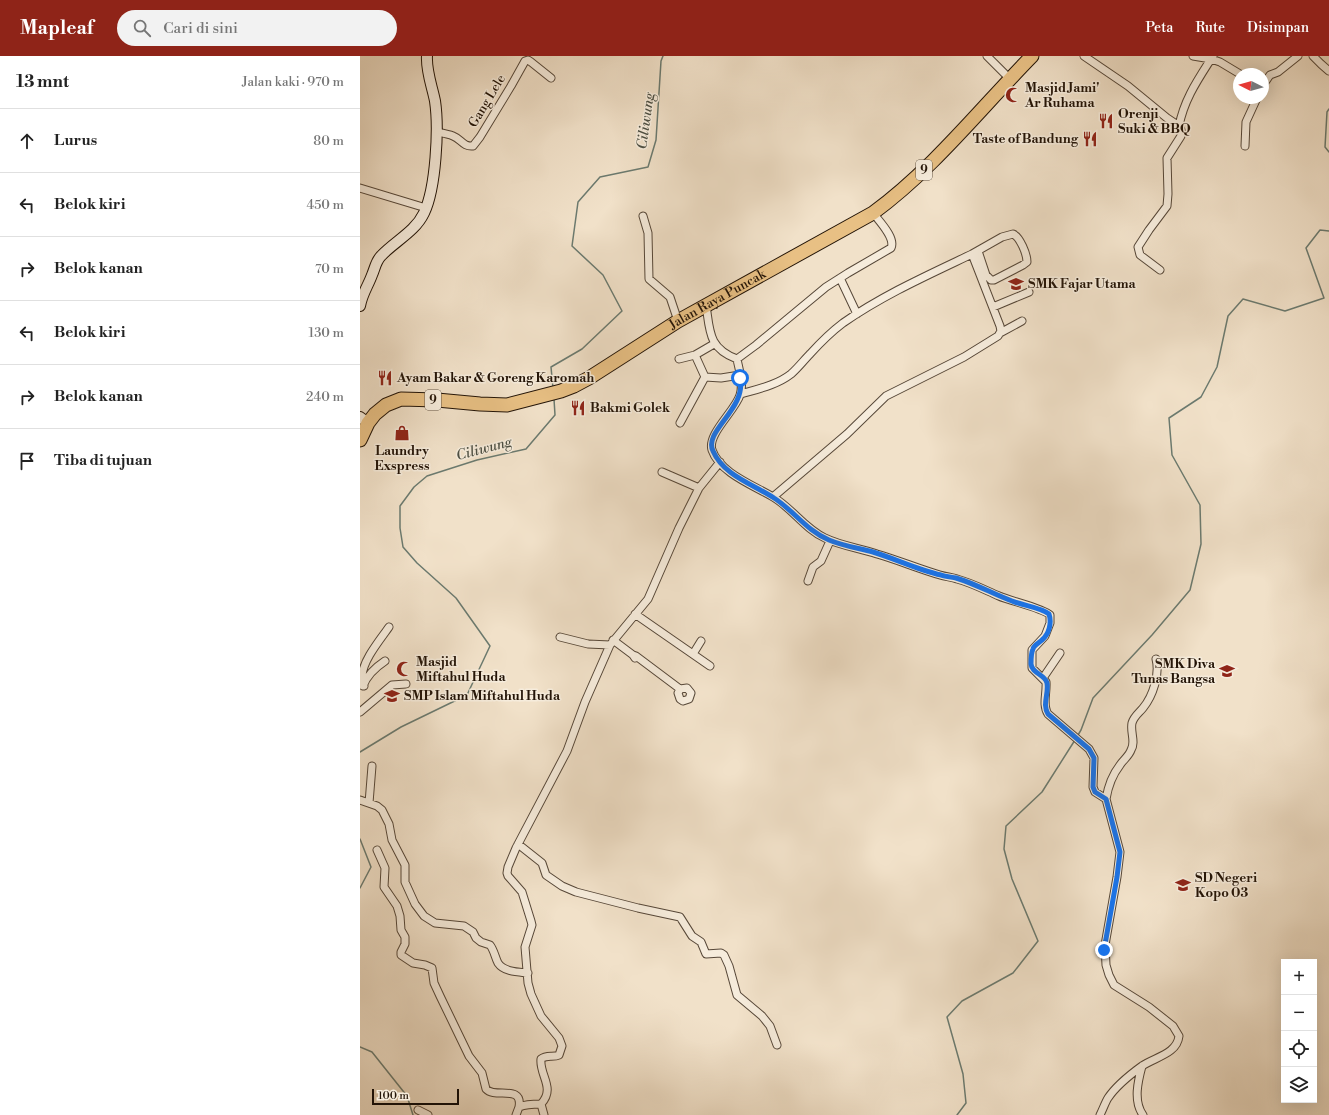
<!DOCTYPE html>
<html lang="id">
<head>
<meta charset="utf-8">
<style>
  :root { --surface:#fff; --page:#f2f2f2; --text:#222; --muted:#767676; --line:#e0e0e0; --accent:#8f2418 }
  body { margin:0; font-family:"Libre Bodoni",serif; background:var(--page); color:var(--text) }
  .controls { position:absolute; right:12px; bottom:12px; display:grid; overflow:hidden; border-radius:0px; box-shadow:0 4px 16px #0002 }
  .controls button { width:36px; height:36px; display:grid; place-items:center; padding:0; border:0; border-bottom:1px solid var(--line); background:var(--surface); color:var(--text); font:20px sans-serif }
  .compass { position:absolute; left:873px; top:12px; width:36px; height:36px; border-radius:50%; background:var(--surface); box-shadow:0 4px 16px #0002; rotate:276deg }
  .scale { position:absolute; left:12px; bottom:10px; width:87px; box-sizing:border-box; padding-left:4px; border:2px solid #231407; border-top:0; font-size:11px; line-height:14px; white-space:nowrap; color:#231407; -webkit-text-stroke:3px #f6ecdc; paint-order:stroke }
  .stop { position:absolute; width:12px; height:12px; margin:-9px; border:3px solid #1a73e8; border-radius:50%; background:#fff }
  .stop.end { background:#1a73e8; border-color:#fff; box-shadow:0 1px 4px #0008 }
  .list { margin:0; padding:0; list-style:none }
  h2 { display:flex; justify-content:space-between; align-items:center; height:52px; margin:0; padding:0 16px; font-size:17px }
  h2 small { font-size:13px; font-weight:400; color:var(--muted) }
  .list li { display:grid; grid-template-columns:26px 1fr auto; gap:12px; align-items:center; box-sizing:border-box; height:64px; padding:0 16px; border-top:1px solid var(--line) }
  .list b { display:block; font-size:15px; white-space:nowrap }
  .list em { font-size:13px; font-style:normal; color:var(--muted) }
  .icon { flex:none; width:22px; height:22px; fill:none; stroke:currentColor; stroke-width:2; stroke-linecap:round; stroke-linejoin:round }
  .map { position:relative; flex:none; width:969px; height:1059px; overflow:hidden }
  header { display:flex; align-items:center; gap:24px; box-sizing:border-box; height:56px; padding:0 20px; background:var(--accent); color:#fff }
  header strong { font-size:19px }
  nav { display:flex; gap:22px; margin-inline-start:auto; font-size:14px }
  .search { width:280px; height:36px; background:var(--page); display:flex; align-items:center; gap:10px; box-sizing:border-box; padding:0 14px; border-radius:22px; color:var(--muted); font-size:15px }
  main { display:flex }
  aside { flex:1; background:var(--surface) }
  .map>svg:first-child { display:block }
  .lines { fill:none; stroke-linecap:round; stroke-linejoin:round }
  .stream { stroke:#6b7a6f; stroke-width:1.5 }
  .street-casing { stroke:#564738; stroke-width:9 }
  .secondary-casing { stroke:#231407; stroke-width:12 }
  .highway-casing { stroke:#231407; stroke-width:15 }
  .street { stroke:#f6ecdc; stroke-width:7 }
  .secondary { stroke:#f6ecdc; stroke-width:10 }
  .highway { stroke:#e8c084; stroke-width:13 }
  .route { stroke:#1a73e8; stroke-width:5 }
  .labels { text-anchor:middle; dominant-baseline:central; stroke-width:3; stroke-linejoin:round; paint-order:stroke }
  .shield { fill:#f6ecdc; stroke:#625547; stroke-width:1 }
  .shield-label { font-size:12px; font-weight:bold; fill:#231407 }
  .poi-label { font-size:13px; font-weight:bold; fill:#231407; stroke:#f6ecdc; text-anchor:start }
  .street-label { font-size:13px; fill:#231407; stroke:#f6ecdc }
  .water-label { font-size:14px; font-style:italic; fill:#4d5044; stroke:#f6ecdc }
</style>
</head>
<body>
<header>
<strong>Mapleaf</strong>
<div class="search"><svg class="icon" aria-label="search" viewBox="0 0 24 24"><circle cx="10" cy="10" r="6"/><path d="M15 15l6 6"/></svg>Cari di sini</div>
<nav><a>Peta</a><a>Rute</a><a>Disimpan</a></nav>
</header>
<main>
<aside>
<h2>13 mnt<small>Jalan kaki · 970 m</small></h2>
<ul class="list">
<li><svg class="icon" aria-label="ahead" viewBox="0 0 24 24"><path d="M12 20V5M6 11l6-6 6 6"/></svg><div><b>Lurus</b></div><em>80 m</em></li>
<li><svg class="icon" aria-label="left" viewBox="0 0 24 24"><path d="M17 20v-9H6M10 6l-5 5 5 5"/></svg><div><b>Belok kiri</b></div><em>450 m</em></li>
<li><svg class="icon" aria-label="right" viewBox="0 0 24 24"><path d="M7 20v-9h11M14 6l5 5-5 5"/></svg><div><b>Belok kanan</b></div><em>70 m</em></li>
<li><svg class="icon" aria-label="left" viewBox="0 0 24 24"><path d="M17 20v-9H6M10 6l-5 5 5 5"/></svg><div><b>Belok kiri</b></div><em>130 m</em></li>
<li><svg class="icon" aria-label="right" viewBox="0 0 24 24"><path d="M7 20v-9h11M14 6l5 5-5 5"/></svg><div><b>Belok kanan</b></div><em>240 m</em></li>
<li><svg class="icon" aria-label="arrive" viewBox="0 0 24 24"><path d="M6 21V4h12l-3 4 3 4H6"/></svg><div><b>Tiba di tujuan</b></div></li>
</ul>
</aside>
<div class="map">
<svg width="969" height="1059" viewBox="0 0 969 1059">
  <rect width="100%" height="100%" fill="#f1e1c9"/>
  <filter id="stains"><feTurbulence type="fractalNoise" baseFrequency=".005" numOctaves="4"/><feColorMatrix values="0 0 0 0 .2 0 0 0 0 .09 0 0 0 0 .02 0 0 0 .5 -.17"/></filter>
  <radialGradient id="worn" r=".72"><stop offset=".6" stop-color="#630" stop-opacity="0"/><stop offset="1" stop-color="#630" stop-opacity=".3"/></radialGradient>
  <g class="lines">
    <path class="stream" d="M 969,53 L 967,56 L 965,91 L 969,96
      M 193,332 L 191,311 L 222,293 L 262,255 L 243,219 L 212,190 L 218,146 L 240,121 L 288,111 L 296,84 L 301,5 L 303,0
      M 718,679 L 721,674 L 733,642 L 792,579 L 830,534 L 841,488 L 840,449 L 812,399 L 809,362 L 841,341 L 857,311 L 868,260 L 883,243 L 925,255 L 964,242 L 946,192 L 960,174 L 969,175
      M 0,696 L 41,671 L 107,639 L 130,590 L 96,542 L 57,507 L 43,491 L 40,472 L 40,450 L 54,431 L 67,420 L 117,404 L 166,393 L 195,359 L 194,343
      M 0,783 L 11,811 L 0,832
      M 0,991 L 12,996 L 47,1040 L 53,1059
      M 597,1059 L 606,1047 L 603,1018 L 587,961 L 602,945 L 653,917 L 678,885 L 652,823 L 644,793 L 646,770 L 682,736 L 715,684"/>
    <g class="street-casing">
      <path id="street" d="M 627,0 L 650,23
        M 724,0 L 768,30 L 807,62 L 819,70 L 821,74 L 821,80 L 807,102 L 808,138 L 807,150 L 789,174 L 778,191 L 780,199 L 800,214
        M 833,0 L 851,3 L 853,0
        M 953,0 L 961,8 L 969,15
        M 903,29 L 910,19 L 918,16 L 938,0
        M 819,70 C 824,44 837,25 851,3 L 860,6 L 880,18
        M 77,76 C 82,77 88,78 93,80 C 101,83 103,91 113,90 L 120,81 L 151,30 L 165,5 L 168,4 L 171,6 L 191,22
        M 885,90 L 886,66 L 897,42
        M 0,132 L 66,152
        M 283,160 L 288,177 L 289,223 L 310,241 L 318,265
        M 612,198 L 642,181 L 653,178 C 660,181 667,198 667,206 L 663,209 L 634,224 L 631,224 L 626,219 L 618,195
        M 480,222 L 497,258
        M 346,249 C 350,275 348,292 377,303 C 379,314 384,328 380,339 C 375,355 347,378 352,394 C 360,417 393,429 413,441 C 432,452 445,473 465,482 C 481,490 500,492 517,498 C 538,504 559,513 580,519 C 586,521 592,521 597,523 C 612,527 625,534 639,540 C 650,545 683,552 690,559 L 690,567 L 685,580 L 672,594 L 672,612 L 686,626 C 687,637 682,649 688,658 L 729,693 L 734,702 L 733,731 L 735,736 L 746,743 L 760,796 L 757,821 L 745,889 L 746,909 L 749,919 L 754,929 L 789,951 L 813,970 L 819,980 C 817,998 795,1001 782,1010 C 771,1018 756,1030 748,1042 C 745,1047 743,1053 740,1059
        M 633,251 L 669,236
        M 640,277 L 662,265
        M 335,299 L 345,321 L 361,322 L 380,319
        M 319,303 L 335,299 L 354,288
        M 377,303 L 396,289 L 466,231 L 488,217 L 531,192 C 536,182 519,165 513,157
        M 381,338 C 398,333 417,329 431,318 C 438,312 444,304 450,298 C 460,287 471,276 483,267 C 523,239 568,219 612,198 L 640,270 L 641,275 L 638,280 L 604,301 L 526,340 L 487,378 L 413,441
        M 320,367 L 345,321
        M 302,416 L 339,432
        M 448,525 L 453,511 L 461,505 L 470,485
        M 275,558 L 350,610
        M 200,581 L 228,588 L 250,589
        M 253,584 L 273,599 L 275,602
        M 333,598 L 341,585
        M 273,599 L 276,600 L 320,633 L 327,632 L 331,637 L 329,643 L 323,645 L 320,643 L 318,637 L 320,633
        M 683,622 L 700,597
        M 3,630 C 7,619 16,611 25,605
        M 4,630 C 3,627 2,623 2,620 C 3,604 20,584 29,571
        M 0,656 L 32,629 L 46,628
        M 746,743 C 748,731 753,718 760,709 C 763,704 769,700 771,694 C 776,686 770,676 772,667 C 774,660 779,657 783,652 C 793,640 800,618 796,603
        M 0,744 L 17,750 L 22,754 L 29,768 L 32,784 L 45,809 L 45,826 L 55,848 L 64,860 L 75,867 L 104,870 L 113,876 L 116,882 L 121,886 L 130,889 C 134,894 135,901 138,907 C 144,916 158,916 168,917
        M 9,747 L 12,710
        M 158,788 L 182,807 L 186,819 L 202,830 L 216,836 L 278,852 L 320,861 L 332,880 L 341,886 L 346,898 L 361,897 L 364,899 L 369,910 L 377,939 L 402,960 L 410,970 L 417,989
        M 17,794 L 25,812 L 24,831 L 37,850 L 40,860 L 41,874 L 45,881 L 45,888 L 41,896 L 41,899 L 53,907 L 65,909 L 72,912 L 74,927 L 80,940 L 109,1000 L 122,1017 L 126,1033 C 135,1043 163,1028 159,1051
        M 782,1010 C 778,1025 773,1045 783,1059
        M 181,1048 L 184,1059
        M 58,1054 L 68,1059
        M 156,1059 L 159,1051 C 166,1048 173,1048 181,1048 C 196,1032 179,1019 181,1003 C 187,998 193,1002 199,999 L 202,990 L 199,982 L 181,960 L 171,938 L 168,927 L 165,891 L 172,869 L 171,865 L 162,836 L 148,820 L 147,817 L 148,811 L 156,792 L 207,695 L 225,646 L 250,589 L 288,543 L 319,472 L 339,432 L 360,406"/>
    </g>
    <g class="secondary-casing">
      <path id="secondary" d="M 0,250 C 2,238 8,230 12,219 C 15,212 16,205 21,200 C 35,185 55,176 64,157 C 76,132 79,72 75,45 C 72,30 66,15 67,0
        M 0,361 L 8,367"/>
    </g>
    <g class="highway-casing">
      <g id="highway">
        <path id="s1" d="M 0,384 L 8,367 L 15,358 L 26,349 L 41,343 L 77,344 L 120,348 L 147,349 L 201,335 L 214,330 L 229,322 L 318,265 L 513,157 C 573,113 620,53 672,0"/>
      </g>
    </g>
    <use href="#street" class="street"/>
    <use href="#secondary" class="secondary"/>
    <use href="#highway" class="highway"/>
  </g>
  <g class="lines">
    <path class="route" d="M 380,322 C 387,353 343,375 353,395 C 364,420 393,428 414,442 C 433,454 447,475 469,484 C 483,490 498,492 513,496 C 536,503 558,514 581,519 C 586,521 592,521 596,522 C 616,528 633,538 652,545 C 664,550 680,551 689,558 C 692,567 689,578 682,584 C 679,587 674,589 673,593 C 671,597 671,604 671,608 C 672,618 685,618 687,627 C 689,638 682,648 688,658 L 729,693 L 734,702 L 733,731 L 735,736 L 746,743 L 760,796 L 757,821 L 744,894"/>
  </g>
  <defs>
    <g id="mosque-bare" transform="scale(1.2)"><path d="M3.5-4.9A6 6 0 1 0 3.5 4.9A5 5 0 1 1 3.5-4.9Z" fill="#8f2418" stroke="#f6ecdc" stroke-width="2.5" paint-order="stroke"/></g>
    <g id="restaurant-bare" transform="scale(1.2)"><path d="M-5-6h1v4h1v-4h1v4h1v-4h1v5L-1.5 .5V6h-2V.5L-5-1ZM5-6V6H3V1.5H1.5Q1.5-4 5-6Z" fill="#8f2418" stroke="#f6ecdc" stroke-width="2.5" paint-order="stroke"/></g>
    <g id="school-bare" transform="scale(1.2)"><path d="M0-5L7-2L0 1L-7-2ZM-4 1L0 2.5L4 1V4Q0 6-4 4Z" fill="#8f2418" stroke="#f6ecdc" stroke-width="2.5" paint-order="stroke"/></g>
    <g id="shop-bare" transform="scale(1.2)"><path d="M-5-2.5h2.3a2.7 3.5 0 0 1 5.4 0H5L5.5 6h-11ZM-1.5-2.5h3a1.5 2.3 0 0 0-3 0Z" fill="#8f2418" stroke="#f6ecdc" stroke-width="2.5" paint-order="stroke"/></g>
  </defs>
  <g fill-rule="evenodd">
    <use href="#mosque-bare" x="653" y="39"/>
    <use href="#restaurant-bare" x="746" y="65"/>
    <use href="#restaurant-bare" x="730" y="83"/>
    <use href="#school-bare" x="656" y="228"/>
    <use href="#restaurant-bare" x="25" y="322"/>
    <use href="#restaurant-bare" x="218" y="352"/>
    <use href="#shop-bare" x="42" y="377"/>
    <use href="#mosque-bare" x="44" y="613"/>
    <use href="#school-bare" x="867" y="615"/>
    <use href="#school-bare" x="32" y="640"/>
    <use href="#school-bare" x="823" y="829"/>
  </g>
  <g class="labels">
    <g class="shield">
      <rect x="556" y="104" width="16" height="20" rx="3"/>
      <rect x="65" y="334" width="16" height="20" rx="3"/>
    </g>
    <g class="shield-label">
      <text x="564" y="114">9</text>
      <text x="73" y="344">9</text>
    </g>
    <g class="poi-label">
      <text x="665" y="32">Masjid Jami'<tspan x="665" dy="15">Ar Ruhama</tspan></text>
      <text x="758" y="58">Orenji<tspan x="758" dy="15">Suki &amp; BBQ</tspan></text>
      <text x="718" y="83" text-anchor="end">Taste of Bandung</text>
      <text x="668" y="228">SMK Fajar Utama</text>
      <text x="37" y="322">Ayam Bakar &amp; Goreng Karomah</text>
      <text x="230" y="352">Bakmi Golek</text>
      <text x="42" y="395" text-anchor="middle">Laundry<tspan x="42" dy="15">Exspress</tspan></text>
      <text x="56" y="606">Masjid<tspan x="56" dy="15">Miftahul Huda</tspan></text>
      <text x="855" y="608" text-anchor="end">SMK Diva<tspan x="855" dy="15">Tunas Bangsa</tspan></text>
      <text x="44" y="640">SMP Islam Miftahul Huda</text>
      <text x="835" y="822">SD Negeri<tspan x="835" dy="15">Kopo 03</tspan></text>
    </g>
    <g class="street-label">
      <text transform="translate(127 45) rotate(-59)">Gang Lele</text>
      <text stroke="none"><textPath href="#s1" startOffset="404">Jalan Raya Puncak</textPath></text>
    </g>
    <g class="water-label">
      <text transform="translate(286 65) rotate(-82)">Ciliwung</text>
      <text transform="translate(124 393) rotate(-15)">Ciliwung</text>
    </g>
  </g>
  <rect width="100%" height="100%" filter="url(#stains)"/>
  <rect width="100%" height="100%" fill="url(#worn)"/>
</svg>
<div class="controls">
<button>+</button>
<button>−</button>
<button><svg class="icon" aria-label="locate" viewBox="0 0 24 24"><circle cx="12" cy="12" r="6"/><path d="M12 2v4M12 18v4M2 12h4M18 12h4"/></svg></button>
<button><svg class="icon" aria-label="layers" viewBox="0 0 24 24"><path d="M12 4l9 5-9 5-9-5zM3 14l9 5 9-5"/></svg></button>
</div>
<svg class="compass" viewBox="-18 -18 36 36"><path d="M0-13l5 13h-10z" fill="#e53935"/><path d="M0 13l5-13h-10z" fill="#767676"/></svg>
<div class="scale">100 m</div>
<div class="stop" style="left:380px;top:322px"></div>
<div class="stop end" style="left:744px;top:894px"></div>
</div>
</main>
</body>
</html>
